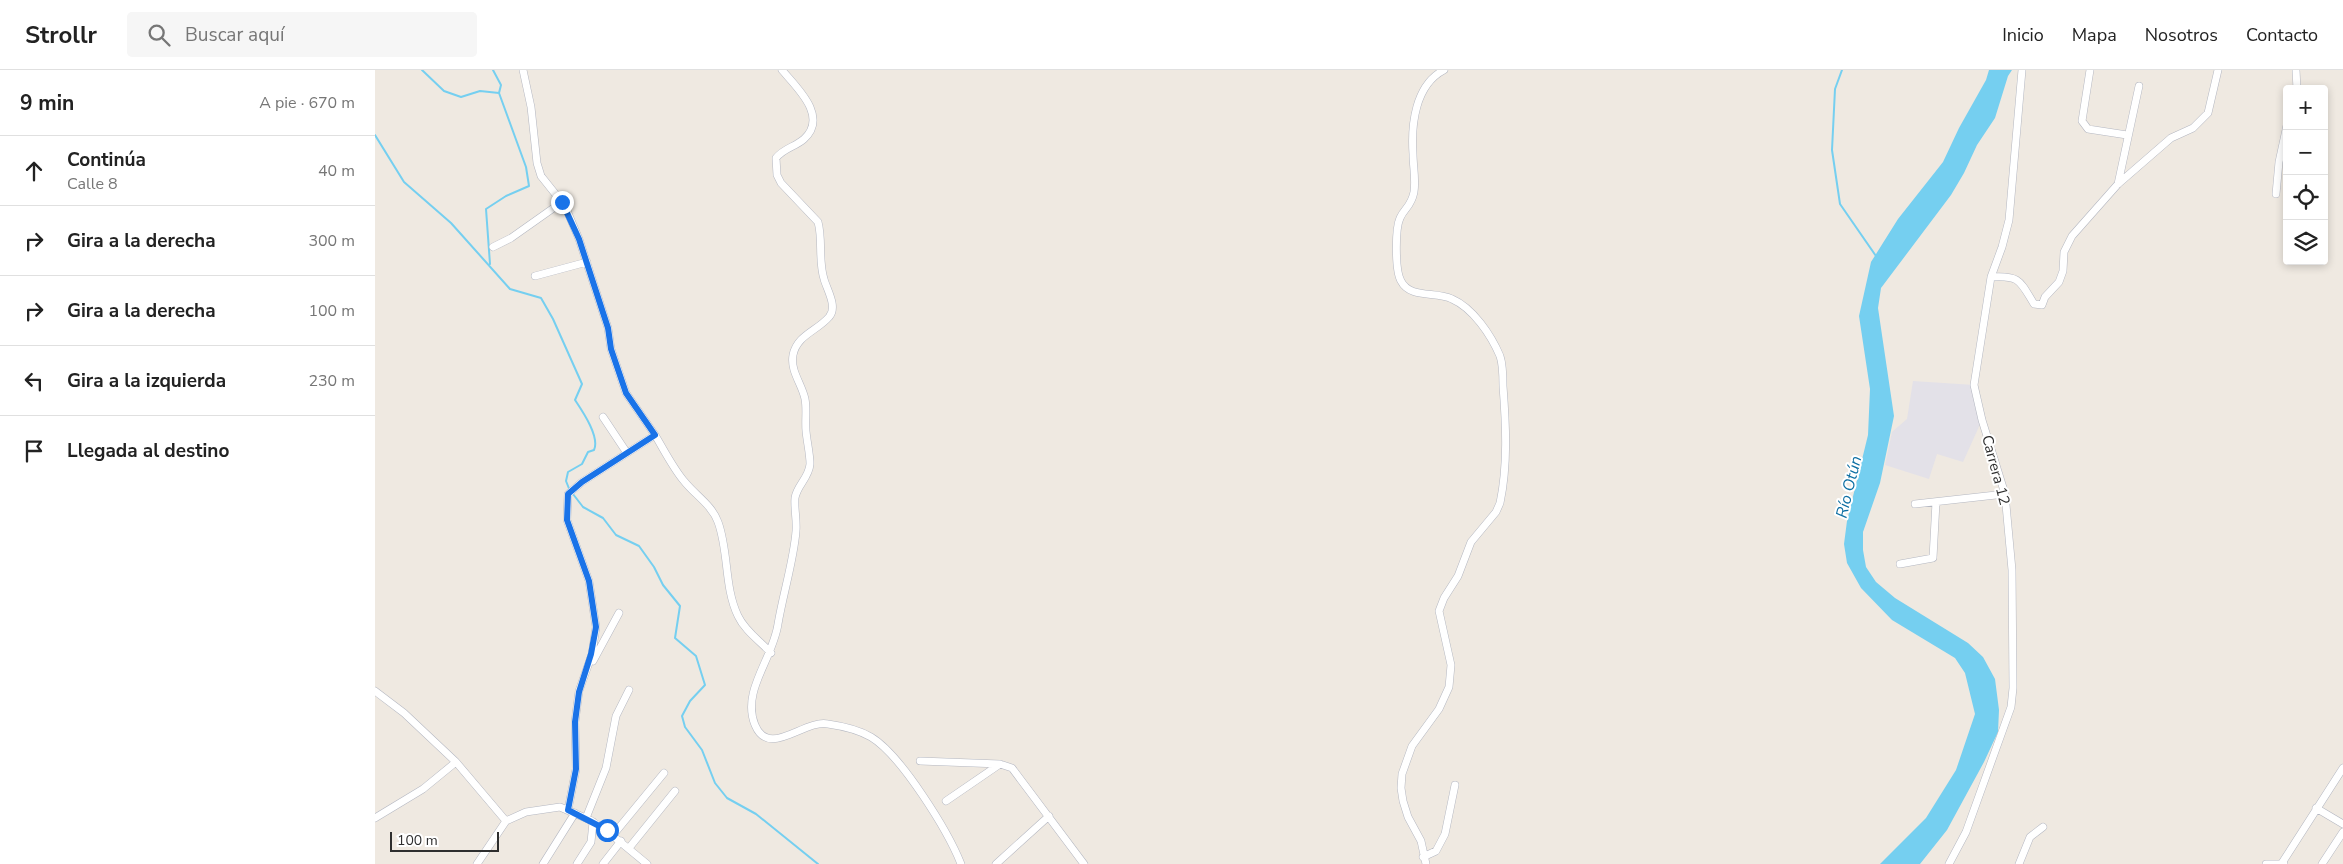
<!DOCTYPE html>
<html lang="es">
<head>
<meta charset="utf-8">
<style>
  :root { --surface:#fff; --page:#f6f6f6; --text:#222; --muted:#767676; --line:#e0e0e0 }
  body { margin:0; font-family:"Nunito Sans",sans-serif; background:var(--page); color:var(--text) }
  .controls { position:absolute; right:15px; top:15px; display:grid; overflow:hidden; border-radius:5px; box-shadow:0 2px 8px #0003 }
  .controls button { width:45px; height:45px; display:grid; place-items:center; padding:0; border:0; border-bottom:1px solid var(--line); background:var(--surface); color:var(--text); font:25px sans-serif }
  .scale { position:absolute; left:15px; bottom:12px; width:109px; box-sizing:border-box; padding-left:5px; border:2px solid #2e2e2e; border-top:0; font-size:14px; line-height:18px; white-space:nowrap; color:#2e2e2e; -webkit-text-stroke:4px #fff; paint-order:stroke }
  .stop { position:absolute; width:15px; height:15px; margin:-11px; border:4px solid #1a73e8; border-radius:50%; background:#fff }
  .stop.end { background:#1a73e8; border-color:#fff; box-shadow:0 1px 5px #0008 }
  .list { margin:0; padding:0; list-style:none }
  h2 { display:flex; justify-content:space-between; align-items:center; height:65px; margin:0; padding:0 20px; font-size:21px }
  h2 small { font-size:16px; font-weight:400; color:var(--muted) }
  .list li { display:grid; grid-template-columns:32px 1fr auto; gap:15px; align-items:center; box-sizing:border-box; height:70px; padding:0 20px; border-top:1px solid var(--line) }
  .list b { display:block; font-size:19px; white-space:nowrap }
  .list p { margin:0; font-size:16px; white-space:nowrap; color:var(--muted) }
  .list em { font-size:16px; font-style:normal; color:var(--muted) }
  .icon { flex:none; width:28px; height:28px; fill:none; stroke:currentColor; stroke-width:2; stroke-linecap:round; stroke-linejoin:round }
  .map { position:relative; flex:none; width:1968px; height:794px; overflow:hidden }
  header { display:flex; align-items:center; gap:30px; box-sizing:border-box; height:70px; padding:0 25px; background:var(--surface); border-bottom:1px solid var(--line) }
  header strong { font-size:24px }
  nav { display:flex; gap:28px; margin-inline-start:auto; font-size:18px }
  .search { width:350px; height:45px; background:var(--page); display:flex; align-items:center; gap:12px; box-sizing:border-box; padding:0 18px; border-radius:5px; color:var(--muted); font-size:19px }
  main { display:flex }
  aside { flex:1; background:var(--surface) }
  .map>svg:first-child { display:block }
  .industrial { fill:#e3e1e8 }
  .water { fill:#75cff0 }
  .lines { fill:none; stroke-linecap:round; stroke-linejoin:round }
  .stream { stroke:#75cff0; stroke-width:2 }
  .minor-casing { stroke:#b4b7c1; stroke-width:8 }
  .minor { stroke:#fff; stroke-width:7 }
  .route { stroke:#1a73e8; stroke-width:6 }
  .labels { text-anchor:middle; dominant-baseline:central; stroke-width:4; stroke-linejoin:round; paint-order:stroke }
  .street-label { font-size:15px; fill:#2e2e2e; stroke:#fff }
  .water-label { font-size:16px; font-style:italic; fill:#0d6fa3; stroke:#fff }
</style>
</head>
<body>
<header>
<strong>Strollr</strong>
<div class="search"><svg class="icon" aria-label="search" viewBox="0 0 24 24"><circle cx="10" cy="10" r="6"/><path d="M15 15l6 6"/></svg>Buscar aquí</div>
<nav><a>Inicio</a><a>Mapa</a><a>Nosotros</a><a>Contacto</a></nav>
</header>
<main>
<aside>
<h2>9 min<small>A pie · 670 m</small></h2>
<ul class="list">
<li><svg class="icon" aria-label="ahead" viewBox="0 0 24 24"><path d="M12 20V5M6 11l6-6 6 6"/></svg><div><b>Continúa</b><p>Calle 8</p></div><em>40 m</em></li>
<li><svg class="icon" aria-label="right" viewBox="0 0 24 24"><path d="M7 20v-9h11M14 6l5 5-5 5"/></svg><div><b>Gira a la derecha</b></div><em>300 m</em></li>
<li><svg class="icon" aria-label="right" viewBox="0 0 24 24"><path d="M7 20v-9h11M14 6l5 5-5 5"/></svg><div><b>Gira a la derecha</b></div><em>100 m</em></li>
<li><svg class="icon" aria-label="left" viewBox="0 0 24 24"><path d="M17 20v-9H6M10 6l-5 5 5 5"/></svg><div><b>Gira a la izquierda</b></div><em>230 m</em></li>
<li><svg class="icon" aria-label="arrive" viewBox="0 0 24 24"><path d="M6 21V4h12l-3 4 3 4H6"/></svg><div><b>Llegada al destino</b></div></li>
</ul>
</aside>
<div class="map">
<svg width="1968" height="794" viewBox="0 0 1968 794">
  <rect width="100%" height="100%" fill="#efe9e1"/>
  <path class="industrial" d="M 1538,311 L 1599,315 L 1607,350 L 1588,392 L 1562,384 L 1554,409 L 1510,395 L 1517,362 L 1532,349 Z"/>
  <path class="water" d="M 1614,0 L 1637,0 L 1633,6 L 1620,48 L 1602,75 L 1589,103 L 1576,125 L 1506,218 L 1503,238 L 1519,346 L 1505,413 L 1488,462 L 1488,480 L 1491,497 L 1501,512 L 1520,528 L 1593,573 L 1608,587 L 1620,609 L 1624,640 L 1623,662 L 1609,692 L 1572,760 L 1545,794 L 1505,794 L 1551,748 L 1581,700 L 1600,644 L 1590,603 L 1580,588 L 1517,550 L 1486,518 L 1472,493 L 1469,474 L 1472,451 L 1493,365 L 1495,319 L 1484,246 L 1496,192 L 1523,149 L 1568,92 L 1584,58 L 1611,10 Z"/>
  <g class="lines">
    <path class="stream" d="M 47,0 L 69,21 L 86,27 L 105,21 L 124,23 L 151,97 L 154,116 L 131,126 L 111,139 L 115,194
      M 118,0 L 126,15 L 124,23
      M 1467,0 L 1460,19 L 1457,80 L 1465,134 L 1501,186
      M 0,65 L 29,112 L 76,153 L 135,219 L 166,228 L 178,249 L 207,314 L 200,330 C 208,342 225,367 219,380 L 213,382 L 207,394 L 193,402 L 191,411 L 195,421
      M 198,424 L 208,437 L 228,448 L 241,465 L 264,476 L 279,497 L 288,515 L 305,536 L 300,568 L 321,586 L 330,615 L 315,631 L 307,646 L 310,657 L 327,680 L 340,713 L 352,728 L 381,744 L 443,794"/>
    <g class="minor-casing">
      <path id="minor" d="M 148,0 L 156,37 L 162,93 L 166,106 L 190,136 L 204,169 L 233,258 L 236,279 L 251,323 L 280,365
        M 407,0 C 421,17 454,46 429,69 C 420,77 409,78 401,88 L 402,105 L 406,113 L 443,152 C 448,170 443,190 449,209 C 452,220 463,237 454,247 C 442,261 422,265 418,285 C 415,301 427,314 430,329 C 432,339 430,350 431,361 C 432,372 435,384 435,394 C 434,408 422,415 420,428 C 419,438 422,450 421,461 C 419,489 408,524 403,554 C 398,589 366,621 380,655 C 394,689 429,649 453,654 C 467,656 484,660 496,667 C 526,685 573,761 586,794
        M 1715,0 L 1707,51 L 1713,59 L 1752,65
        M 1921,0 L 1922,19
        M 1743,114 L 1764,16
        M 1901,124 L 1904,92 L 1912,55
        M 118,177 L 136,168 L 187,132
        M 160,206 L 212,192
        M 1616,207 C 1645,205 1645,211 1659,234 L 1667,235 L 1670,227 L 1684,212 L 1688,201 L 1689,182 L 1697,166 L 1743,114 L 1796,68 L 1818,58 L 1833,43 L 1843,0
        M 228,347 L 252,383
        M 1540,434 L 1630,424
        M 1525,494 L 1558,488 L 1561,432
        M 218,591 L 244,543
        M 0,621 L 29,643 L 81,692 L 131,751
        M 545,691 L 625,694
        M 571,731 L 625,694 L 637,698 L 709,794
        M 1941,738 L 1968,754
        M 193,740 L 201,699 L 200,652 L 204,621 L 217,584 L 221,557 L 214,511 L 192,450 L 193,424 L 207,412 L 280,365 C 289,380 298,398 309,411 C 320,425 337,435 343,452 C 354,482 349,517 363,546 C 370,561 385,571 396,583
        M 0,748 L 48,719 L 81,692
        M 211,748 L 231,698 L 241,646 L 254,620
        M 238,765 L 289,703
        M 254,778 L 300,721
        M 1048,787 L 1061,781 L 1070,764 L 1080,715
        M 1907,793 L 1968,698
        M 102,794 L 131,751 L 151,742 L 185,737 L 215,750 L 232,761 L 272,794
        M 168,794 L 200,743
        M 202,794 L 216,772 L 218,752
        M 228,794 L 246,771
        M 621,794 L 674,746
        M 1051,794 L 1046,771 L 1033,747 L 1028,731 L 1026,718 L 1027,704 L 1037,676 L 1064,639 L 1074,617 L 1076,595 L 1064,541 L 1069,528 L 1083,506 L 1096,472 L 1121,442 L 1125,433 C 1133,395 1131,355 1128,316 C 1128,307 1128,295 1125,286 C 1116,265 1098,238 1077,229 C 1061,221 1035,229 1026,211 C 1020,201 1020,159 1025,148 C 1030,137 1036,137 1039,122 C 1041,109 1038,96 1038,84 C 1036,55 1040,15 1069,0
        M 1574,794 L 1591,762 L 1636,637 L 1638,618 L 1637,500 L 1630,424 L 1607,350 L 1599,315 L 1616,207 L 1627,177 L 1634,150 L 1647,0
        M 1644,794 L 1655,767 L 1668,757
        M 1891,794 L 1909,794
        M 1947,794 L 1968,762"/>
    </g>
    <use href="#minor" class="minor"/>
  </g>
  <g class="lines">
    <path class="route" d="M 187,132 L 204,169 L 233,258 L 236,279 L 251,323 L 280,365 L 207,412 L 193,424 L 192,450 L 214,511 L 221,557 L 216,584 L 204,622 L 200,652 L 201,699 L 193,740 L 232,760"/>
  </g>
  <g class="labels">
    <g class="street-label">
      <text transform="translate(1621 400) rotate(75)">Carrera 12</text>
    </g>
    <g class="water-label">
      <text transform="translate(1474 417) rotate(-76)">Río Otún</text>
    </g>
  </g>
</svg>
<div class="controls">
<button>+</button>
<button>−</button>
<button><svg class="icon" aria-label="locate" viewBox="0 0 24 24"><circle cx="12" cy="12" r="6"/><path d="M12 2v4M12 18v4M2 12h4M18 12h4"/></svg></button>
<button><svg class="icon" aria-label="layers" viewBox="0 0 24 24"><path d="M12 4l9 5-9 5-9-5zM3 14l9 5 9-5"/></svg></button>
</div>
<div class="scale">100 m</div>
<div class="stop" style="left:232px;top:760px"></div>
<div class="stop end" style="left:187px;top:132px"></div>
</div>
</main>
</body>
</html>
